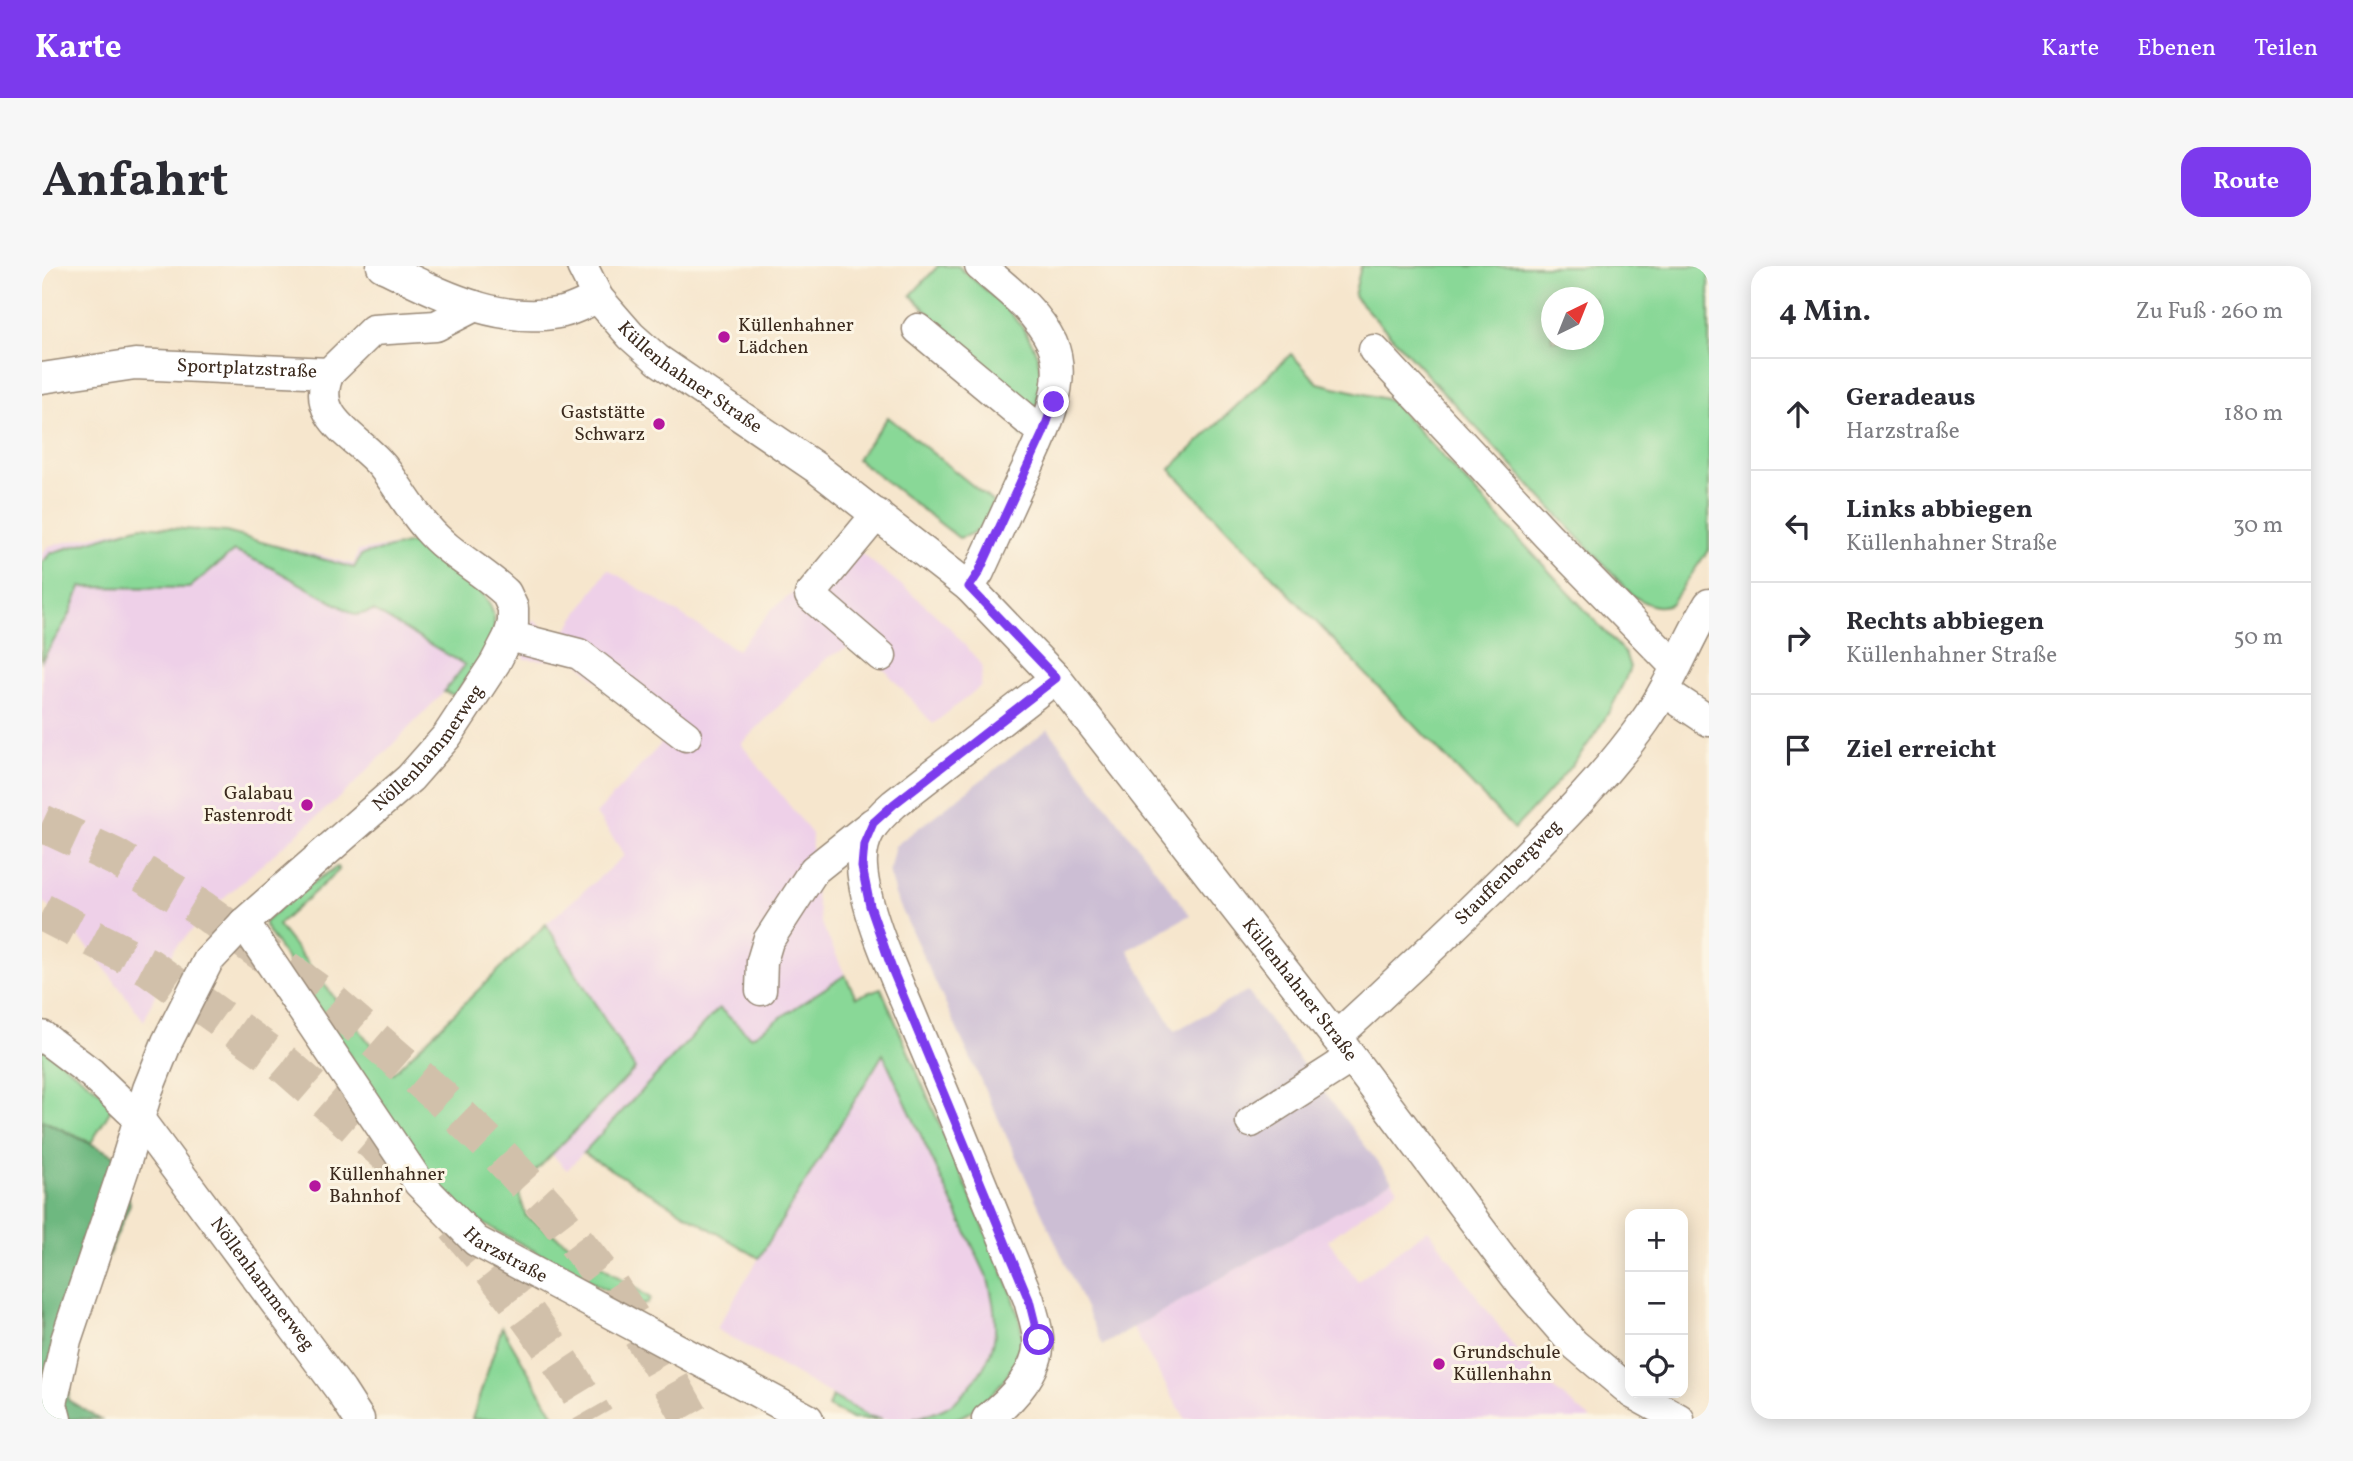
<!DOCTYPE html>
<html lang="de">
<head>
<meta charset="utf-8">
<style>
  :root { --surface:#fff; --page:#f7f7f7; --text:#2b2b33; --muted:#7c7c81; --line:#e1e1e2; --accent:#7c3aed }
  body { margin:0; font-family:Vollkorn,serif; background:var(--page); color:var(--text) }
  .controls { position:absolute; right:21px; bottom:21px; display:grid; overflow:hidden; border-radius:14px; box-shadow:0 4px 18px #0003 }
  .controls button { width:63px; height:63px; display:grid; place-items:center; padding:0; border:0; border-bottom:2px solid var(--line); background:var(--surface); color:var(--text); font:35px sans-serif }
  .compass { position:absolute; left:1499px; top:21px; width:63px; height:63px; border-radius:50%; background:var(--surface); box-shadow:0 4px 18px #0003; rotate:43deg }
  .stop { position:absolute; width:21px; height:21px; margin:-16px; border:5px solid #7c3aed; border-radius:50%; background:#fff }
  .stop.end { background:#7c3aed; border-color:#fff; box-shadow:0 2px 7px #0008 }
  .list { margin:0; padding:0; list-style:none }
  h2 { display:flex; justify-content:space-between; align-items:center; height:91px; margin:0; padding:0 28px; font-size:30px }
  h2 small { font-size:23px; font-weight:400; color:var(--muted) }
  .list li { display:grid; grid-template-columns:46px 1fr auto; gap:21px; align-items:center; box-sizing:border-box; height:112px; padding:0 28px; border-top:2px solid var(--line) }
  .list b { display:block; font-size:26px; white-space:nowrap }
  .list p { margin:0; font-size:23px; white-space:nowrap; color:var(--muted) }
  .list em { font-size:23px; font-style:normal; color:var(--muted) }
  .icon { flex:none; width:38px; height:38px; fill:none; stroke:currentColor; stroke-width:2; stroke-linecap:round; stroke-linejoin:round }
  .map { position:relative; flex:none; width:1667px; height:1153px; overflow:hidden; border-radius:21px }
  header { display:flex; align-items:center; gap:42px; box-sizing:border-box; height:98px; padding:0 35px; background:var(--accent); color:#fff }
  header strong { font-size:33px }
  nav { display:flex; gap:38px; margin-inline-start:auto; font-size:24px }
  .intro { display:flex; align-items:center; justify-content:space-between; box-sizing:border-box; height:168px; padding:0 42px }
  h1 { margin:0; font-size:49px }
  .button { padding:18px 32px; border-radius:21px; background:var(--accent); color:#fff; font-size:24px; font-weight:700 }
  main { display:flex; gap:42px; padding:0 42px }
  aside { flex:1; background:var(--surface); border-radius:21px; box-shadow:0 4px 18px #0003 }
  .map>svg:first-child { display:block }
  .built { fill:#eed0e8 }
  .industrial { fill:#ccbed4 }
  .green { fill:#89d897; stroke:#62815a; stroke-width:2; fill-rule:evenodd }
  .forest { fill:#6eb880; stroke:#54714f; stroke-width:2 }
  .lines { fill:none; stroke-linecap:round; stroke-linejoin:round }
  .highway-tunnel { stroke:#d1c0aa; stroke-width:38; stroke-dasharray:38 19; stroke-linecap:butt }
  .minor-casing { stroke:#988876; stroke-width:33 }
  .minor { stroke:#fff; stroke-width:30 }
  .route { stroke:#7c3aed; stroke-width:9 }
  .poi-dot { fill:#b5179e; stroke:#fcf5e5; stroke-width:2.5 }
  .labels { text-anchor:middle; dominant-baseline:central; stroke-width:6; stroke-linejoin:round; paint-order:stroke }
  .poi-label { font-size:19px; fill:#3b2a1e; stroke:#fcf5e5; text-anchor:start }
  .street-label { font-size:19px; fill:#3b2a1e; stroke:#fcf5e5 }
</style>
</head>
<body>
<header>
<strong>Karte</strong>
<nav><a>Karte</a><a>Ebenen</a><a>Teilen</a></nav>
</header>
<div class="intro"><h1>Anfahrt</h1><a class="button">Route</a></div>
<main>
<div class="map">
<svg width="1667" height="1153" viewBox="0 0 1667 1153">
  <rect width="100%" height="100%" fill="#fcf5e5"/>
  <filter id="ink" filterUnits="userSpaceOnUse"><feTurbulence type="fractalNoise" baseFrequency=".0143" numOctaves="2"/><feDisplacementMap in="SourceGraphic" scale="14" xChannelSelector="R" yChannelSelector="G"/><feConvolveMatrix kernelMatrix="1 2 1 2 8 2 1 2 1" color-interpolation-filters="sRGB"/></filter>
  <filter id="wash" filterUnits="userSpaceOnUse"><feTurbulence type="fractalNoise" baseFrequency=".00686" numOctaves="4" result="noise"/><feDisplacementMap in="SourceGraphic" scale="28" xChannelSelector="R" yChannelSelector="G"/><feGaussianBlur stdDeviation="1.57" result="paint"/><feColorMatrix in="noise" values="0 0 0 0 0 0 0 0 0 0 0 0 0 0 0 0 0 1.4 0 .05"/><feComposite in="paint" operator="in"/></filter>
  <g filter="url(#wash)">
    <rect width="100%" height="100%" fill="#f6e6cd"/>
    <path class="built" d="M 97,260 L 182,266 L 312,298 L 316,285 L 374,276 L 374,296 L 430,391 L 402,426 L 307,523 L 179,634 L 132,683 L 102,755 L 50,685 L 0,634 L 0,288 L 6,280 Z
      M 805,276 L 873,330 L 907,361 L 940,399 L 939,420 L 891,458 L 818,376 L 786,391 L 699,478 L 770,568 L 769,605 L 779,656 L 803,709 L 709,771 L 676,742 L 525,904 L 393,768 L 504,658 L 583,589 L 554,548 L 620,477 L 535,395 L 482,393 L 491,353 L 517,375 L 566,303 L 695,384 L 731,342 L 775,310 Z
      M 841,788 L 946,1013 L 955,1059 L 952,1079 L 941,1104 L 915,1134 L 900,1144 L 871,1153 L 840,1153 L 827,1150 L 674,1063 Z
      M 1350,915 L 1356,923 L 1286,974 L 1316,1015 L 1386,963 L 1472,1081 L 1502,1115 L 1549,1153 L 1143,1153 L 1091,1062 Z"/>
    <path class="industrial" d="M 1006,463 L 1148,649 L 1086,684 L 1133,765 L 1205,725 L 1350,915 L 1061,1079 L 853,629 L 847,605 L 853,580 Z"/>
    <path class="green" d="M 896,0 L 916,0 C 959,38 1016,75 994,142 C 990,152 985,162 980,171 L 967,139 L 891,51 L 869,29 Z
      M 1319,0 L 1667,0 L 1667,283 L 1629,338 C 1613,344 1603,337 1590,329 L 1312,30 ZM 1510,32 L 1552,32 L 1552,74 L 1510,74 Z
      M 1249,88 L 1276,117 L 1348,134 L 1583,387 L 1588,401 C 1564,466 1519,514 1472,563 L 1128,203 Z
      M 846,151 L 951,236 C 941,258 942,265 917,272 L 815,193 Z
      M 99,260 L 184,266 L 312,302 L 319,289 L 381,274 C 395,297 402,295 422,310 C 478,353 446,385 412,429 L 402,426 L 423,399 L 332,345 L 314,349 L 228,301 L 192,285 L 147,322 L 39,321 L 27,350 L 0,394 L 0,297 L 9,287 Z
      M 295,601 L 297,604 L 236,659 L 351,807 L 504,658 L 593,803 L 481,918 L 477,928 L 484,950 L 608,1032 L 606,1037 L 596,1041 L 422,947 L 392,920 L 223,660 L 223,656 L 252,629 Z
      M 803,709 L 814,731 L 839,722 L 970,1027 C 975,1044 982,1061 979,1080 C 975,1106 936,1149 910,1153 C 898,1153 884,1153 871,1153 C 882,1150 893,1147 903,1142 C 913,1137 920,1129 927,1121 C 959,1085 957,1056 946,1013 L 841,788 L 717,992 L 541,887 L 677,742 L 709,771 Z
      M 0,781 L 73,837 L 49,877 L 0,854 Z
      M 460,1061 L 514,1153 L 430,1153 Z
      M 790,1130 L 826,1150 L 840,1153 L 810,1153 L 786,1141 Z"/>
    <path class="forest" d="M 0,854 L 78,892 L 88,938 L 34,1067 L 26,1134 L 58,1153 L 0,1153 Z"/>
  </g>
  <g filter="url(#ink)">
    <g class="lines">
      <path class="highway-tunnel" d="M 0,557 L 73,591 L 158,642 L 288,735 L 395,828 L 456,887 L 514,950 L 568,1020 L 617,1096 L 649,1153
        M 0,646 L 107,701 L 241,797 L 344,887 L 371,914
        M 414,960 C 466,1020 514,1084 553,1153"/>
      <g class="minor-casing">
        <g id="minor">
          <path d="M 340,0 C 397,27 456,60 521,46 C 533,43 545,36 556,32"/>
          <path id="s1" d="M 540,0 L 556,32 L 589,70 L 616,94 L 773,201 L 927,321 L 1014,412 L 1294,771 L 1481,1020 L 1531,1077 L 1588,1125"/>
          <path d="M 876,63 L 1001,167"/>
          <path d="M 1332,84 L 1506,270 L 1633,400"/>
          <path id="s2" d="M 0,112 L 93,98 L 287,107 L 331,64 L 394,60 L 433,40"/>
          <path d="M 835,248 L 768,329 L 839,390"/>
          <path d="M 927,321 L 937,306 C 950,278 962,251 975,223 C 993,184 1030,121 1010,77 C 994,44 965,23 938,0"/>
          <path d="M 467,370 L 537,388 L 644,470"/>
          <path d="M 1622,425 L 1667,455"/>
          <path id="s3" d="M 202,657 L 377,917 L 434,975 L 766,1153"/>
          <path d="M 719,724 L 720,695 L 726,675 L 772,604 L 831,557"/>
          <path id="s4" d="M 0,770 L 49,807 L 97,853 L 299,1125 L 317,1153"/>
          <path id="s5" d="M 1294,771 C 1353,717 1411,662 1468,606 C 1516,558 1564,510 1603,455 C 1629,419 1644,376 1667,338"/>
          <path d="M 1209,856 L 1309,792"/>
          <path d="M 1590,1127 L 1637,1153"/>
          <path id="s6" d="M 14,1153 L 10,1138 L 24,1074 L 82,902 L 106,823 L 125,776 L 166,695 L 202,657 L 368,512 L 405,470 L 453,397 L 467,370 L 471,357 L 471,342 L 464,327 C 440,304 407,288 385,262 C 368,243 356,220 341,201 C 317,171 266,153 287,107"/>
          <path d="M 945,1153 C 968,1136 1000,1103 996,1072 C 995,1059 990,1046 987,1034 C 950,943 913,853 875,763 C 857,718 823,649 820,601 C 818,572 831,556 852,538 L 1014,412"/>
        </g>
      </g>
      <use href="#minor" class="minor"/>
    </g>
  </g>
  <g class="lines" filter="url(#ink)">
    <path class="route" d="M 997,1074 L 987,1034 L 850,703 L 828,640 L 820,601 L 822,578 L 831,557 L 852,538 L 1014,412 L 927,321 L 937,306 L 1001,167 L 1012,136"/>
  </g>
  <g class="poi-dot">
    <circle cx="682" cy="71" r="7"/>
    <circle cx="617" cy="158" r="7"/>
    <circle cx="265" cy="539" r="7"/>
    <circle cx="273" cy="920" r="7"/>
    <circle cx="1397" cy="1098" r="7"/>
  </g>
  <g class="labels">
    <g class="poi-label">
      <text x="696" y="60">Küllenhahner<tspan x="696" dy="22">Lädchen</tspan></text>
      <text x="603" y="147" text-anchor="end">Gaststätte<tspan x="603" dy="22">Schwarz</tspan></text>
      <text x="251" y="528" text-anchor="end">Galabau<tspan x="251" dy="22">Fastenrodt</tspan></text>
      <text x="287" y="909">Küllenhahner<tspan x="287" dy="22">Bahnhof</tspan></text>
      <text x="1411" y="1087">Grundschule<tspan x="1411" dy="22">Küllenhahn</tspan></text>
    </g>
    <g class="street-label">
      <text stroke="none"><textPath href="#s2" startOffset="206">Sportplatzstraße</textPath></text>
      <text stroke="none"><textPath href="#s1" startOffset="158">Küllenhahner Straße</textPath></text>
      <text stroke="none"><textPath href="#s6" startOffset="794">Nöllenhammerweg</textPath></text>
      <text stroke="none"><textPath href="#s5" startOffset="238">Stauffenbergweg</textPath></text>
      <text stroke="none"><textPath href="#s1" startOffset="1029">Küllenhahner Straße</textPath></text>
      <text stroke="none"><textPath href="#s3" startOffset="427">Harzstraße</textPath></text>
      <text stroke="none"><textPath href="#s4" startOffset="334">Nöllenhammerweg</textPath></text>
    </g>
  </g>
</svg>
<div class="controls">
<button>+</button>
<button>−</button>
<button><svg class="icon" aria-label="locate" viewBox="0 0 24 24"><circle cx="12" cy="12" r="6"/><path d="M12 2v4M12 18v4M2 12h4M18 12h4"/></svg></button>
</div>
<svg class="compass" viewBox="-18 -18 36 36"><path d="M0-13l5 13h-10z" fill="#e53935"/><path d="M0 13l5-13h-10z" fill="#7c7c81"/></svg>
<div class="stop" style="left:997px;top:1074px"></div>
<div class="stop end" style="left:1012px;top:136px"></div>
</div>
<aside>
<h2>4 Min.<small>Zu Fuß · 260 m</small></h2>
<ul class="list">
<li><svg class="icon" aria-label="ahead" viewBox="0 0 24 24"><path d="M12 20V5M6 11l6-6 6 6"/></svg><div><b>Geradeaus</b><p>Harzstraße</p></div><em>180 m</em></li>
<li><svg class="icon" aria-label="left" viewBox="0 0 24 24"><path d="M17 20v-9H6M10 6l-5 5 5 5"/></svg><div><b>Links abbiegen</b><p>Küllenhahner Straße</p></div><em>30 m</em></li>
<li><svg class="icon" aria-label="right" viewBox="0 0 24 24"><path d="M7 20v-9h11M14 6l5 5-5 5"/></svg><div><b>Rechts abbiegen</b><p>Küllenhahner Straße</p></div><em>50 m</em></li>
<li><svg class="icon" aria-label="arrive" viewBox="0 0 24 24"><path d="M6 21V4h12l-3 4 3 4H6"/></svg><div><b>Ziel erreicht</b></div></li>
</ul>
</aside>
</main>
</body>
</html>
